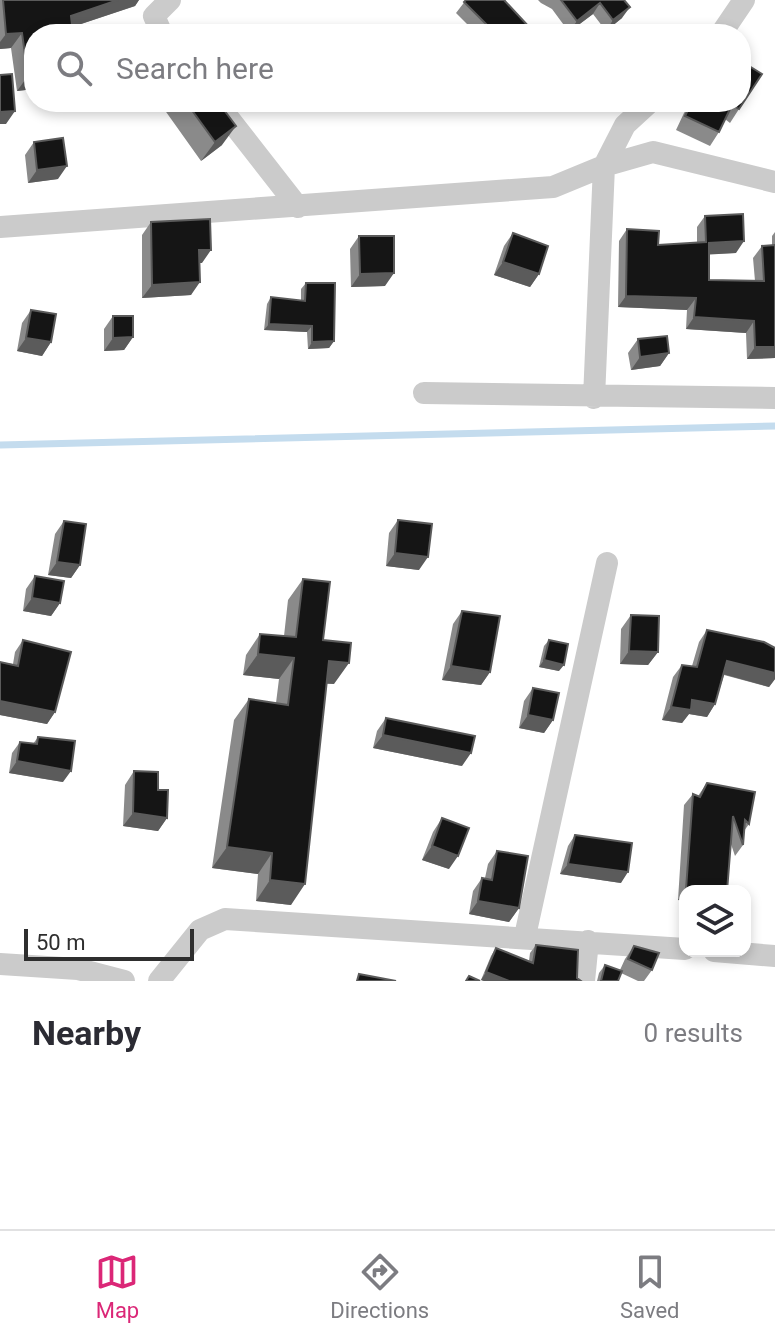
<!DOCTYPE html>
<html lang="en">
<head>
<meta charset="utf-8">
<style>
  :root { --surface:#fff; --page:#f7f7f7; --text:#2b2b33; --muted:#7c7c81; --line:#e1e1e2; --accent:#db2777 }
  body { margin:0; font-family:Roboto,sans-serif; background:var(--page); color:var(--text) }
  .controls { position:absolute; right:24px; bottom:24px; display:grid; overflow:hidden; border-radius:16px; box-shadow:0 4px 12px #0003 }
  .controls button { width:72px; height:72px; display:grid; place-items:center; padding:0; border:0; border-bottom:2px solid var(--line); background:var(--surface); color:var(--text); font:40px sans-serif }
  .scale { position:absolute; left:24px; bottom:20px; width:170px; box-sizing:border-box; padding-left:8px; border:4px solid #2e2e2e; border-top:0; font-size:22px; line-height:28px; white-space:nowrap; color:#2e2e2e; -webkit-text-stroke:6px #fff; paint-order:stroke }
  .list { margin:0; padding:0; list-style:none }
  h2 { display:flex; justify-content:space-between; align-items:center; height:104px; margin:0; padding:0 32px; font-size:34px }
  h2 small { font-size:26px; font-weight:400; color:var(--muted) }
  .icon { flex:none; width:44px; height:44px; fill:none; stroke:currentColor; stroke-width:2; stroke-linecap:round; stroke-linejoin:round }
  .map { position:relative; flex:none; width:775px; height:981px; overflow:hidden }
  .search { position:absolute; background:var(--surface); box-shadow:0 4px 12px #0003; left:24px; right:24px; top:24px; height:88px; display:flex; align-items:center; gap:20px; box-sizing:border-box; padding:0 28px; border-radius:32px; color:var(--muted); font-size:30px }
  .sheet { height:248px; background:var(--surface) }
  nav { display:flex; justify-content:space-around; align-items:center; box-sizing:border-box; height:112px; border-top:2px solid var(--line); background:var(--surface); font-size:22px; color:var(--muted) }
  nav a { display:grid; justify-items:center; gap:4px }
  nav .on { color:var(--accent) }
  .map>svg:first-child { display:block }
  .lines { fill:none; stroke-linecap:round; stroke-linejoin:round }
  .stream { stroke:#c4dcee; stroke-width:7 }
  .street { stroke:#cbcbcb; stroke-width:22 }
  .wall { fill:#8a8a8a }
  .shaded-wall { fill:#5b5b5b }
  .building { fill:#151515; stroke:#5b5b5b; stroke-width:2 }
</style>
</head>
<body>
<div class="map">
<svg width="775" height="981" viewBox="0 0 775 981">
  <rect width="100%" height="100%" fill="#fff"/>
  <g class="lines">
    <path class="stream" d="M 0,445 L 775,426"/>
    <path class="street" d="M 162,34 L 154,16 L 170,0
      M 721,34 L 744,0
      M 216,102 L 298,207
      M 0,227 L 553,187 L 604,166 L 653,152 L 775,182
      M 424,393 L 775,398
      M 594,398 L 604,166 L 625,125 L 650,102
      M 525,936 L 607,563
      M 714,951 L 775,956
      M 0,964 L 78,969 L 124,981
      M 159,981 L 200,930 L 225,919 L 685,949
      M 584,981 L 588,941"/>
  </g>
  <path class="wall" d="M 0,0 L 139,0 L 135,6 L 72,27 L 34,34 L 34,89 L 17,91 L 11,48 L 0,49 Z
    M 466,0 L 506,0 L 505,1 L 527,34 L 477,34 L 456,13 Z
    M 538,0 L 624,0 L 622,18 L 606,31 L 593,14 L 569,32 L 552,9 L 541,3 Z
    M 159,102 L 218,102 L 222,145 L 201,161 Z
    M 692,102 L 701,103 L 702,102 L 741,102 L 739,109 L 730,123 L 725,119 L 719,132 L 710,146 L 676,130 L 684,113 Z
    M 34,142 L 58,179 L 28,183 L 25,155 Z
    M 705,216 L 736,253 L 709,254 L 709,280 L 755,281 L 753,258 L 762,246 L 772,246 L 772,236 L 775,232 L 775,358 L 747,359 L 746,333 L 686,329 L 687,310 L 618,307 L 619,241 L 627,229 L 658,245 L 697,243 L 697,227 Z
    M 151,222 L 202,263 L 200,263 L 191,295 L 142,298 L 142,235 Z
    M 513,233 L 539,274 L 530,287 L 494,275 L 504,246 Z
    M 359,236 L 385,286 L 351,287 L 350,249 Z
    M 306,283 L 334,341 L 329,348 L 308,349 L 307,332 L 264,330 L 267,304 L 271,297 L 301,301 L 301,289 Z
    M 31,310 L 51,342 L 42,356 L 17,351 L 22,323 Z
    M 113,316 L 133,337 L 124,350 L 104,351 L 104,329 Z
    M 638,339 L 669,353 L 660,366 L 631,370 L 628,353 Z
    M 398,520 L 419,570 L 386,566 L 389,533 Z
    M 64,521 L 80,565 L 71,578 L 48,575 L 55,534 Z
    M 35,576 L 60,603 L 51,616 L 23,611 L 26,589 Z
    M 303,579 L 323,640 L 334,684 L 327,684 L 291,905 L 256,901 L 258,874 L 212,868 L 234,720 L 249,699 L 276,703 L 279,679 L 243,675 L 246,655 L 260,634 L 284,636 L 288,600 Z
    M 462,611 L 490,672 L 481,685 L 442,680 L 453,624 Z
    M 631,615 L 658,652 L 648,665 L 620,664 L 621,629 Z
    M 707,630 L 775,648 L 775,679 L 769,687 L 724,675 L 715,704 L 707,717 L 689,714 L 682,723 L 662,720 L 673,677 L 682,665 L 692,666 L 699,642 Z
    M 23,640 L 55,712 L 47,724 L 0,715 L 0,662 L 13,664 L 15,652 Z
    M 549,640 L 559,671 L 539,667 L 544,646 Z
    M 533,688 L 553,720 L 544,733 L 519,728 L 524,701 Z
    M 386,718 L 462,766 L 373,748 L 377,731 Z
    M 38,737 L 63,782 L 9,773 L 12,753 L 20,742 L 33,744 Z
    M 134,771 L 158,790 L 167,818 L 158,831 L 123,826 L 125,785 Z
    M 707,783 L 749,824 L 744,831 L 743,845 L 735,856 L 731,844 L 685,891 L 685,901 L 678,900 L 684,805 L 693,794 L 698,796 Z
    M 442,818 L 449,869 L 422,860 L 433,832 Z
    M 575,835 L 621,883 L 560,874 L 568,846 Z
    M 497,851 L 519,908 L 509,922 L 469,914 L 473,891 L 482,878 L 485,878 L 488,864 Z
    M 536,945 L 581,981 L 484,981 L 481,980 L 491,956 L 496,948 L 529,961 L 530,953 Z
    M 634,946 L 652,970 L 644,981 L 638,981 L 621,973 L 618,981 L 597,981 L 599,973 L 605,965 L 620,970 L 625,959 Z"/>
  <path class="shaded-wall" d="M 118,0 L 139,0 L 135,6 L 60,31 L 71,16 Z
    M 600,3 L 593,14 L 569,32 L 577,21 Z
    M 630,7 L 622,18 L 606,31 L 613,20 Z
    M 22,33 L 11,48 L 0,49 L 0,42 L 6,34 Z
    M 34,75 L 34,89 L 17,91 L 28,76 Z
    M 15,111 L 6,124 L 0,124 L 0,112 Z
    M 236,126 L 222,145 L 201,161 L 215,142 Z
    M 67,166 L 58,179 L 28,183 L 37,170 Z
    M 744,241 L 736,253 L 701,255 L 709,243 Z
    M 199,250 L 211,250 L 202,263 L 190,263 Z
    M 503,262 L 539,274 L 530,287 L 494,275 Z
    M 394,273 L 385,286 L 351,287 L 360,274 Z
    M 200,282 L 191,295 L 142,298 L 152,285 Z
    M 626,296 L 696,298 L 687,310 L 618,307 Z
    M 694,317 L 754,321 L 746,333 L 686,329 Z
    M 269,324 L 312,326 L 307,332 L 264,330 Z
    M 133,337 L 124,350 L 104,351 L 113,338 Z
    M 26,338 L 51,342 L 42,356 L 17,351 Z
    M 334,341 L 329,348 L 308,349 L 312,342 Z
    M 755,347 L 775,347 L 775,358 L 747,359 Z
    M 669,353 L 660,366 L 631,370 L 640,357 Z
    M 395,553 L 428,557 L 419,570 L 386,566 Z
    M 57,562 L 80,565 L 71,578 L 48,575 Z
    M 32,598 L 60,603 L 51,616 L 23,611 Z
    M 629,651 L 658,652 L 648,665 L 620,664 Z
    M 258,654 L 294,658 L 279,679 L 243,675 Z
    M 544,660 L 564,665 L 559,671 L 539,667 Z
    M 329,661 L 349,663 L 334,684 L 315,682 Z
    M 727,661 L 775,673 L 775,679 L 769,687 L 719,673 Z
    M 451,666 L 490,672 L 481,685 L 442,680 Z
    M 692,700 L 715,704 L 707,717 L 689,714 L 682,723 L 662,720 L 671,707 Z
    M 0,701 L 55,712 L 47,724 L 0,715 Z
    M 528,715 L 553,720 L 544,733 L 519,728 Z
    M 383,735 L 471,753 L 462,766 L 373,748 Z
    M 17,761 L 71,771 L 63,782 L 9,773 Z
    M 133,813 L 167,818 L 158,831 L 123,826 Z
    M 432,846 L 458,856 L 449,869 L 422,860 Z
    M 227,847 L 272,853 L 258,874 L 212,868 Z
    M 568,864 L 628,872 L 621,883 L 560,874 Z
    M 270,880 L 305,884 L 291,905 L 256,901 Z
    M 686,889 L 724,891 L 685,891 L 685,901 L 678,900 Z
    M 478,901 L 519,908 L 509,922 L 469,914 Z
    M 486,972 L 509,981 L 484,981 L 481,980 Z"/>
  <path class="building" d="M 3,0 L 118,0 L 71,16 L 73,34 L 34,34 L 34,75 L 28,76 L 22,33 L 6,34 Z
    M 466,0 L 504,0 L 531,29 L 526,34 L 496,34 L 464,2 Z
    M 561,0 L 624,0 L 630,7 L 613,20 L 600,3 L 577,21 Z
    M 741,61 L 762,74 L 739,109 L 732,105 L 719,132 L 685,116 L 692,102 L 698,102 L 702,104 L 703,102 L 741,102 Z
    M 12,74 L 15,111 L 0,112 L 0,75 Z
    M 186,102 L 218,102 L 236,126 L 215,142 Z
    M 63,138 L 67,166 L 37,170 L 34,142 Z
    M 743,214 L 744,241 L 709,243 L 709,280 L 764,281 L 762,246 L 775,245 L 775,347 L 755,347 L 754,321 L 694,317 L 696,298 L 626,296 L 627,229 L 659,231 L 658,245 L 706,242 L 705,216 Z
    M 210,219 L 211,250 L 199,250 L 200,282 L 152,285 L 151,222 Z
    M 513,233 L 548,246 L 539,274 L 503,262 Z
    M 359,236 L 394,236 L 394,273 L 360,274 Z
    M 306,283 L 335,283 L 334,341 L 312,342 L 312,326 L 269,324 L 271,297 L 305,301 Z
    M 31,310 L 56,314 L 51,342 L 26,338 Z
    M 113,316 L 133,316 L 133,337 L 113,338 Z
    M 667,336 L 669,353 L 640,357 L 638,339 Z
    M 398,520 L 432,524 L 428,557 L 395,553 Z
    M 64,521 L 86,524 L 80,565 L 57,562 Z
    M 35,576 L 64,581 L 60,603 L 32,598 Z
    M 303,579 L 330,582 L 323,640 L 351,643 L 349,663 L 329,661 L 305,884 L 270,880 L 272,853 L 227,847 L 249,699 L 288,705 L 294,658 L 258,654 L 260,634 L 296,637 Z
    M 462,611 L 500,616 L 490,672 L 451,666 Z
    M 631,615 L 659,616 L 658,652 L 629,651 Z
    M 707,630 L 764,642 L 775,648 L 775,673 L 727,661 L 715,704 L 692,700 L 691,710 L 671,707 L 682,665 L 697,667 Z
    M 23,640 L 71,652 L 55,712 L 0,701 L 0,662 L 18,666 Z
    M 549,640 L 568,644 L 564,665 L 544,660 Z
    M 533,688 L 559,693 L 553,720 L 528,715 Z
    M 386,718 L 475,736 L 471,753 L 383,735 Z
    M 38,737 L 75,741 L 71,771 L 17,761 L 20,742 L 37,744 Z
    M 134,771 L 158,772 L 158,790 L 168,790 L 167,818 L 133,813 Z
    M 707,783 L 755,792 L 749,824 L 745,820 L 743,845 L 733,816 L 727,891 L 686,889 L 693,794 L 700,797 Z
    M 442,818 L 469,828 L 458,856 L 432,846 Z
    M 575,835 L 632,843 L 628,872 L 568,864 Z
    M 497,851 L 528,856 L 519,908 L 478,901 L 482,878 L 492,880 Z
    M 536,945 L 578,950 L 577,978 L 581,981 L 509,981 L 486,972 L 496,948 L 533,963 Z
    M 634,946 L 659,953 L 652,970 L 628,959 Z
    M 605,965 L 622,971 L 618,981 L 601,981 Z
    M 359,974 L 396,981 L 357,981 Z
    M 469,976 L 480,981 L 466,981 Z"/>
</svg>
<div class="controls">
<button><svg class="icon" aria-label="layers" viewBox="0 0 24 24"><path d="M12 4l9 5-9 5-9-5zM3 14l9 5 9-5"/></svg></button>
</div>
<div class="scale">50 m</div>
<div class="search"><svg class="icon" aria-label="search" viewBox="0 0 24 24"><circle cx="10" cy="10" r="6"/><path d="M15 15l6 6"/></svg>Search here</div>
</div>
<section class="sheet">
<h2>Nearby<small>0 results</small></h2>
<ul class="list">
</ul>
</section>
<nav>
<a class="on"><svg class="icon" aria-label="map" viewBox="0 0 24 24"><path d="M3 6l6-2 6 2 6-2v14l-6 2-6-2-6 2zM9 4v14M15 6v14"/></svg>Map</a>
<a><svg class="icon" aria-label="directions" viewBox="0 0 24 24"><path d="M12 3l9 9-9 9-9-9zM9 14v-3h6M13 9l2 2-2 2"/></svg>Directions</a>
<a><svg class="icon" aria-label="saved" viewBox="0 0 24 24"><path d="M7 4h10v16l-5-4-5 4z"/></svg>Saved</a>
</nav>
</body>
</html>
